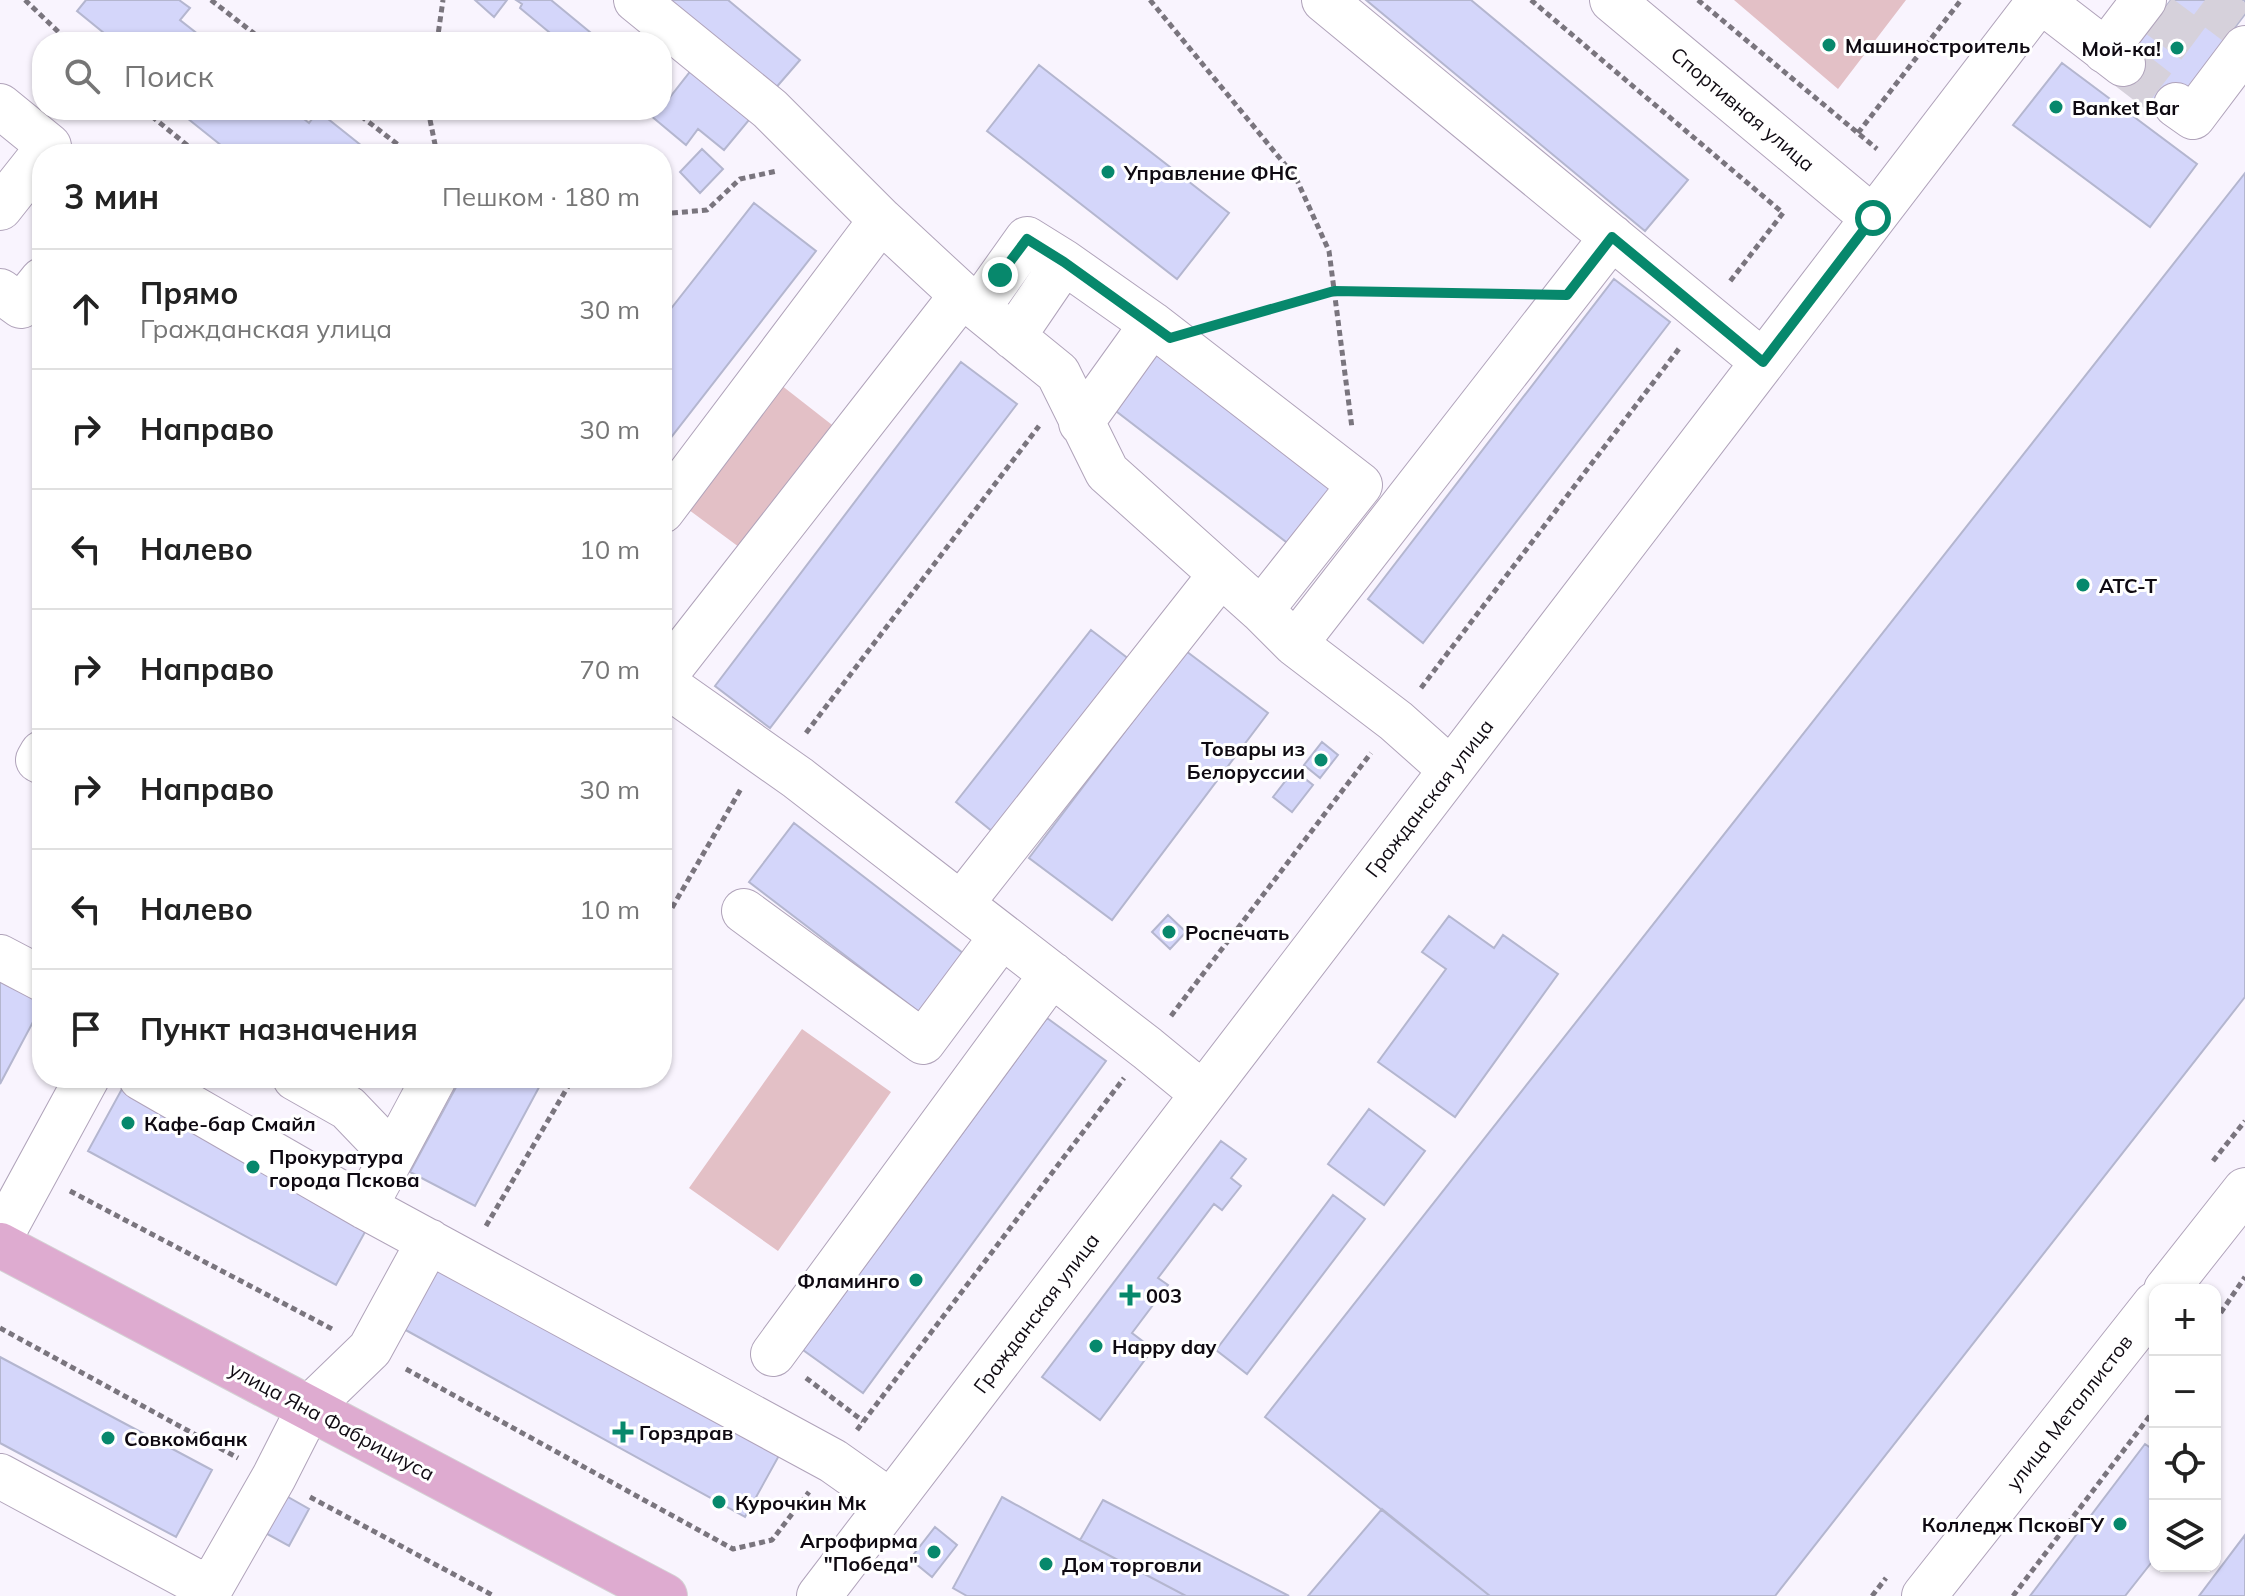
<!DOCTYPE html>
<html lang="ru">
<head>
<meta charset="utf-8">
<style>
  :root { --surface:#fff; --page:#f2f2f2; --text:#222; --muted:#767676; --line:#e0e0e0 }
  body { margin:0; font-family:Mulish,sans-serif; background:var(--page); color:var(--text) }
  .controls { position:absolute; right:24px; bottom:24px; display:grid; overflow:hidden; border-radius:16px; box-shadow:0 2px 6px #0004 }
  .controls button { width:72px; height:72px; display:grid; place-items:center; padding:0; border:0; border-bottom:2px solid var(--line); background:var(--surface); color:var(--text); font:40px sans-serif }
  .stop { position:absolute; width:24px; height:24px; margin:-18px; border:6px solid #07886c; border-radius:50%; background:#fff }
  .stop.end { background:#07886c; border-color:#fff; box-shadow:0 2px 8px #0008 }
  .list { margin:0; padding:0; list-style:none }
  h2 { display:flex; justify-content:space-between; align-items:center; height:104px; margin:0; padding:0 32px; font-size:34px }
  h2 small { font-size:26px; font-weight:400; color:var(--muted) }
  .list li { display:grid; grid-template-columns:52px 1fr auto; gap:24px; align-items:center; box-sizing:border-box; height:120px; padding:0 32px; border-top:2px solid var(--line) }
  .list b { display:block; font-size:30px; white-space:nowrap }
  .list p { margin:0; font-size:26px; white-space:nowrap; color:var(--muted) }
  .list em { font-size:26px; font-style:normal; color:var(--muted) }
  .icon { flex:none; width:44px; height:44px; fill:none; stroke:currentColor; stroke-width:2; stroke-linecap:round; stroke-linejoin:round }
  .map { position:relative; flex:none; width:2245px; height:1596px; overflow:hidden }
  .search { position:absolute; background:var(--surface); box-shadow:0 2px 6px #0004; left:32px; top:32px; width:640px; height:88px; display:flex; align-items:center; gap:20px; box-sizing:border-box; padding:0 28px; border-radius:32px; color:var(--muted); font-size:30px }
  .panel { position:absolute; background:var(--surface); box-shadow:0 2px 6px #0004; left:32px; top:144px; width:640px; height:944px; border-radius:32px }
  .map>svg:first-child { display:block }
  .green { fill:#e3c0c6 }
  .building { fill:#d4d6fa; stroke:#b4b6cf; stroke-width:2 }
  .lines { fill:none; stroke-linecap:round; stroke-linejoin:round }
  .minor-tunnel { stroke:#d6d1db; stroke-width:44; stroke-dasharray:44 22; stroke-linecap:butt }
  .minor-casing { stroke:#b0a3ba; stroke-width:46 }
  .major-casing { stroke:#d4d3d4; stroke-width:46 }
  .path { stroke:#7a757e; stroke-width:5; stroke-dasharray:6 4; stroke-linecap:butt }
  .minor { stroke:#fff; stroke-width:44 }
  .major { stroke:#deabd0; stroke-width:44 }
  .route { stroke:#07886c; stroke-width:10 }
  .poi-dot { fill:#07886c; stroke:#fff; stroke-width:3 }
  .labels { text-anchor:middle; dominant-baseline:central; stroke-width:6; stroke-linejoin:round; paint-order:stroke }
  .poi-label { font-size:20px; font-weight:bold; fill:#0f0a12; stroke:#fff; text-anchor:start }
  .street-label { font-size:20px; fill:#0f0a12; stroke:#fff }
</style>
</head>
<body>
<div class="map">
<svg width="2245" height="1596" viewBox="0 0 2245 1596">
  <rect width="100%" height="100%" fill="#f9f4fe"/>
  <path class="green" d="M 1734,0 L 1906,0 L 1838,89 Z
    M 781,385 L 836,428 L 743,550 L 685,507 Z
    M 802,1029 L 891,1092 L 778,1251 L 689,1188 Z"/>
  <path class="building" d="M 86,0 L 179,0 L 190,8 L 180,20 L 208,42 L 115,42 L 77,11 Z
    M 475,0 L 507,0 L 494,17 Z
    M 516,0 L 551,0 L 602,42 L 561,42 L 520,8 L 522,4 Z
    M 655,0 L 728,0 L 800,60 L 767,98 Z
    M 1366,0 L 1471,0 L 1688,180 L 1645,231 Z
    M 2171,0 L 2245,0 L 2245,14 L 2170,113 L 2117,71 Z
    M 700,59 L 759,108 L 724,150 L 698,129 L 686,145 L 644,110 L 662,110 L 662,91 L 670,97 Z
    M 2062,63 L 2197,164 L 2150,227 L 2013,125 Z
    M 1039,65 L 1229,213 L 1177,279 L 987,131 Z
    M 177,110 L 293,110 L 309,123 L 318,111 L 372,154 L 232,154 Z
    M 702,149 L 723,169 L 700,193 L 680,172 Z
    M 2245,173 L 2245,997 L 1775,1596 L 1490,1596 L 1265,1417 Z
    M 754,203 L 816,251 L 662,449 L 662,320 Z
    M 1614,279 L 1670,322 L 1423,643 L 1368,599 Z
    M 1158,349 L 1335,486 L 1290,545 L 1112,408 Z
    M 961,362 L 1017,404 L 770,728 L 715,686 Z
    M 1091,630 L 1134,663 L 998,836 L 956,802 Z
    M 1186,651 L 1268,713 L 1112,920 L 1029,858 Z
    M 1322,742 L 1338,755 L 1320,778 L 1304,765 Z
    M 1294,770 L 1313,785 L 1292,812 L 1273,797 Z
    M 794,823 L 968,957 L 923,1015 L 749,882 Z
    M 1168,915 L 1186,932 L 1170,949 L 1152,932 Z
    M 1449,916 L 1494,948 L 1503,935 L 1558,974 L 1455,1117 L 1378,1062 L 1446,969 L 1422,952 Z
    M 0,973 L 42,996 L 42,1005 L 0,1084 Z
    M 1047,1018 L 1106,1061 L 863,1393 L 803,1350 Z
    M 461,1078 L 544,1078 L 475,1206 L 410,1172 Z
    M 123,1087 L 371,1221 L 336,1285 L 88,1151 Z
    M 1369,1109 L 1425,1151 L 1384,1205 L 1328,1164 Z
    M 1221,1141 L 1246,1159 L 1231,1178 L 1241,1186 L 1222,1210 L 1214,1204 L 1158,1278 L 1168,1285 L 1132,1333 L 1153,1349 L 1100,1420 L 1042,1377 Z
    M 1333,1195 L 1365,1219 L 1247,1374 L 1216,1350 Z
    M 438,1263 L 781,1452 L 745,1517 L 402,1328 Z
    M 0,1357 L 212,1470 L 176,1537 L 0,1443 Z
    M 2145,1444 L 2155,1451 L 2155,1558 L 2125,1596 L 2030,1596 Z
    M 281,1493 L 309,1509 L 289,1546 L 260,1530 Z
    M 1002,1497 L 1080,1540 L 1186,1596 L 967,1596 L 953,1588 Z
    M 1103,1500 L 1289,1596 L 1186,1596 L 1080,1540 Z
    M 1382,1509 L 1490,1596 L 1308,1596 Z
    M 935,1527 L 957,1545 L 932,1577 L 910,1559 Z
    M 2245,1535 L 2245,1596 L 2199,1596 Z"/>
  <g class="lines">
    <path class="minor-tunnel" d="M 2205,0 L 2237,24
      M 2159,16 L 2213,56
      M 2123,64 L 2176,105"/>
    <g class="minor-casing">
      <path id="minor" d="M 636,0 L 770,109 L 881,220
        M 1324,0 L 1763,362
        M 1612,0 L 1873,218
        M 2040,0 L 2123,64
        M 2105,51 L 2144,0
        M 2176,105 L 2193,117 L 2245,48
        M 0,106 L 49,146 L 43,154
        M 0,208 L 42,155
        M 1064,262 L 1152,324
        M 0,291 L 21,306 L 42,280
        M 978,308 L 1027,239 L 1064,262 L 1013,337
        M 1081,423 L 1152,324 L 1360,485 L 1261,610
        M 662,511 L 881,220 L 962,295 L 1058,373 L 1107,472 L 1261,610 L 1295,644
        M 662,679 L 962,295
        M 662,682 L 798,778 L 1147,1048 L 1203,1094
        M 42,753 L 38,760 L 42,762
        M 1451,770 L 1396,721 L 1295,644 L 1612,237
        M 961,904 L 1221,574
        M 744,911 L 923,1042 L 1002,936
        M 0,957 L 42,979
        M 141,1078 L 365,1207 L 833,1461 L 891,1502
        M 295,1078 L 348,1108 L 393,1155
        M 365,1207 L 434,1078
        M 0,1238 L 87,1078
        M 2166,1290 L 2245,1190
        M 773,1354 L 1052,974
        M 0,1476 L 210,1589 L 274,1477 L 309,1408 L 370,1349 L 429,1241
        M 819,1596 L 2040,0
        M 1924,1596 L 2155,1304"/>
    </g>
    <g class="major-casing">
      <path id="major" d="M 0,1245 L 665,1596"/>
    </g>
    <path class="path" d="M 25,0 L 69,42
      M 211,0 L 265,42
      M 1150,0 L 1296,178 L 1329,251 L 1352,428
      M 1531,0 L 1783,213 L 1728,284
      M 1698,0 L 1877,149
      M 437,42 L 443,0
      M 144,110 L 198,154
      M 353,110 L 410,154
      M 428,110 L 437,154
      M 1858,133 L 1961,0
      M 662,214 L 707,210 L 740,179 L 777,171
      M 1217,324 L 1334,291 L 1518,294
      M 1421,688 L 1681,346
      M 806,733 L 1039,426
      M 662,925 L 742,787
      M 1171,1016 L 1371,753
      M 2213,1161 L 2245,1121
      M 70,1191 L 334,1330
      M 486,1226 L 573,1078
      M 2215,1321 L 2245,1277
      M 0,1328 L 238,1458
      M 406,1369 L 733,1549 L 772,1540 L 809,1492
      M 806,1378 L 863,1421
      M 857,1430 L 1124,1078
      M 310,1497 L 494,1596
      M 1872,1596 L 1886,1578
      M 2013,1596 L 2155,1409"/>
    <use href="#minor" class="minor"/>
    <use href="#major" class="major"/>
  </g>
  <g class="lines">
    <path class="route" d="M 1000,275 L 1027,239 L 1064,262 L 1170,338 L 1334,291 L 1567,295 L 1612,237 L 1763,362 L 1873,218"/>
  </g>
  <g class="poi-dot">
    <circle cx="1829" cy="45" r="8"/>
    <circle cx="2177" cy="48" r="8"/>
    <circle cx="2056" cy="107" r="8"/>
    <circle cx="1108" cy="172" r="8"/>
    <circle cx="2083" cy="585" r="8"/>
    <circle cx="1321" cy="760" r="8"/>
    <circle cx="1169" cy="932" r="8"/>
    <circle cx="128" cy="1123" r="8"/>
    <circle cx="253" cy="1167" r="8"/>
    <circle cx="916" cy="1280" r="8"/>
    <path d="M1126 1283h8v8h8v8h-8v8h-8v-8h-8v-8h8z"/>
    <circle cx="1096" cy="1346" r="8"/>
    <path d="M619 1420h8v8h8v8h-8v8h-8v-8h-8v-8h8z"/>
    <circle cx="108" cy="1438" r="8"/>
    <circle cx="719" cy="1502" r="8"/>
    <circle cx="2120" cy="1524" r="8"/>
    <circle cx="934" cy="1552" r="8"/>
    <circle cx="1046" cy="1564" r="8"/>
  </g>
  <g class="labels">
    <g class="poi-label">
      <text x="1845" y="45">Машиностроитель</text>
      <text x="2161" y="48" text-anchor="end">Мой-ка!</text>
      <text x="2072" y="107">Banket Bar</text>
      <text x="1124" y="172">Управление ФНС</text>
      <text x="2099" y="585">ATC-T</text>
      <text x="1305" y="748" text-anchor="end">Товары из<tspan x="1305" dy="23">Белоруссии</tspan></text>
      <text x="1185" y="932">Роспечать</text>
      <text x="144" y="1123">Кафе-бар Смайл</text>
      <text x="269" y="1156">Прокуратура<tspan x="269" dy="23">города Пскова</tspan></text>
      <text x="900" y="1280" text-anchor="end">Фламинго</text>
      <text x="1146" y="1295">003</text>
      <text x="1112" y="1346">Happy day</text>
      <text x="639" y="1432">Горздрав</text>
      <text x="124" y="1438">Совкомбанк</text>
      <text x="735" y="1502">Курочкин Мк</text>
      <text x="2104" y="1524" text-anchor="end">Колледж ПсковГУ</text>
      <text x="918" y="1540" text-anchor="end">Агрофирма<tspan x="918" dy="23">"Победа"</tspan></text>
      <text x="1062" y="1564">Дом торговли</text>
    </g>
    <g class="street-label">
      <text transform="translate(1743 109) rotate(40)">Спортивная улица</text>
      <text transform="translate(1429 798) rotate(-52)">Гражданская улица</text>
      <text transform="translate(1036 1313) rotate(-53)">Гражданская улица</text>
      <text transform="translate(2069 1412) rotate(-52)">улица Металлистов</text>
      <text transform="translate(332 1421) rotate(28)">улица Яна Фабрициуса</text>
    </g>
  </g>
</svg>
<div class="controls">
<button>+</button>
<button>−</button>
<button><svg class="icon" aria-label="locate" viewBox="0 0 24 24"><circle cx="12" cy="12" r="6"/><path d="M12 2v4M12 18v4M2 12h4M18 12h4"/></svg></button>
<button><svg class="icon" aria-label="layers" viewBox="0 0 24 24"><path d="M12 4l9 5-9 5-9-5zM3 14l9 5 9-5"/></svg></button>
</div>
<div class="stop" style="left:1873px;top:218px"></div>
<div class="stop end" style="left:1000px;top:275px"></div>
<div class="search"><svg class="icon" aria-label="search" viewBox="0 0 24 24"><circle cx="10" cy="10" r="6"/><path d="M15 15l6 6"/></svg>Поиск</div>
<section class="panel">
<h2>3 мин<small>Пешком · 180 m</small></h2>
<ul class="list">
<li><svg class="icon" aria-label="ahead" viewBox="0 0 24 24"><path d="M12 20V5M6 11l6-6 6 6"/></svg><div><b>Прямо</b><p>Гражданская улица</p></div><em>30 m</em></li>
<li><svg class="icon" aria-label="right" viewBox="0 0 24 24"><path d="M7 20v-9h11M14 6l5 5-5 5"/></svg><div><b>Направо</b></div><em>30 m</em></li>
<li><svg class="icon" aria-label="left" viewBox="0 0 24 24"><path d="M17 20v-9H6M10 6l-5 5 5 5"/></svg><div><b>Налево</b></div><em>10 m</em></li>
<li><svg class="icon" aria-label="right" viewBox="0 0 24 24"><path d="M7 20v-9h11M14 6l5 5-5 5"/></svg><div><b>Направо</b></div><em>70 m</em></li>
<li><svg class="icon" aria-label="right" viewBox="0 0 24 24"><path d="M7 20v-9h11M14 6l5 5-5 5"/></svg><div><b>Направо</b></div><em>30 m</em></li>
<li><svg class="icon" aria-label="left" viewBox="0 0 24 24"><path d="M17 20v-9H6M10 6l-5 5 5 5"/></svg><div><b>Налево</b></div><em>10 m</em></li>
<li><svg class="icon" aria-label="arrive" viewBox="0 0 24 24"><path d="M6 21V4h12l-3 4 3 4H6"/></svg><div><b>Пункт назначения</b></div></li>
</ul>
</section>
</div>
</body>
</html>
